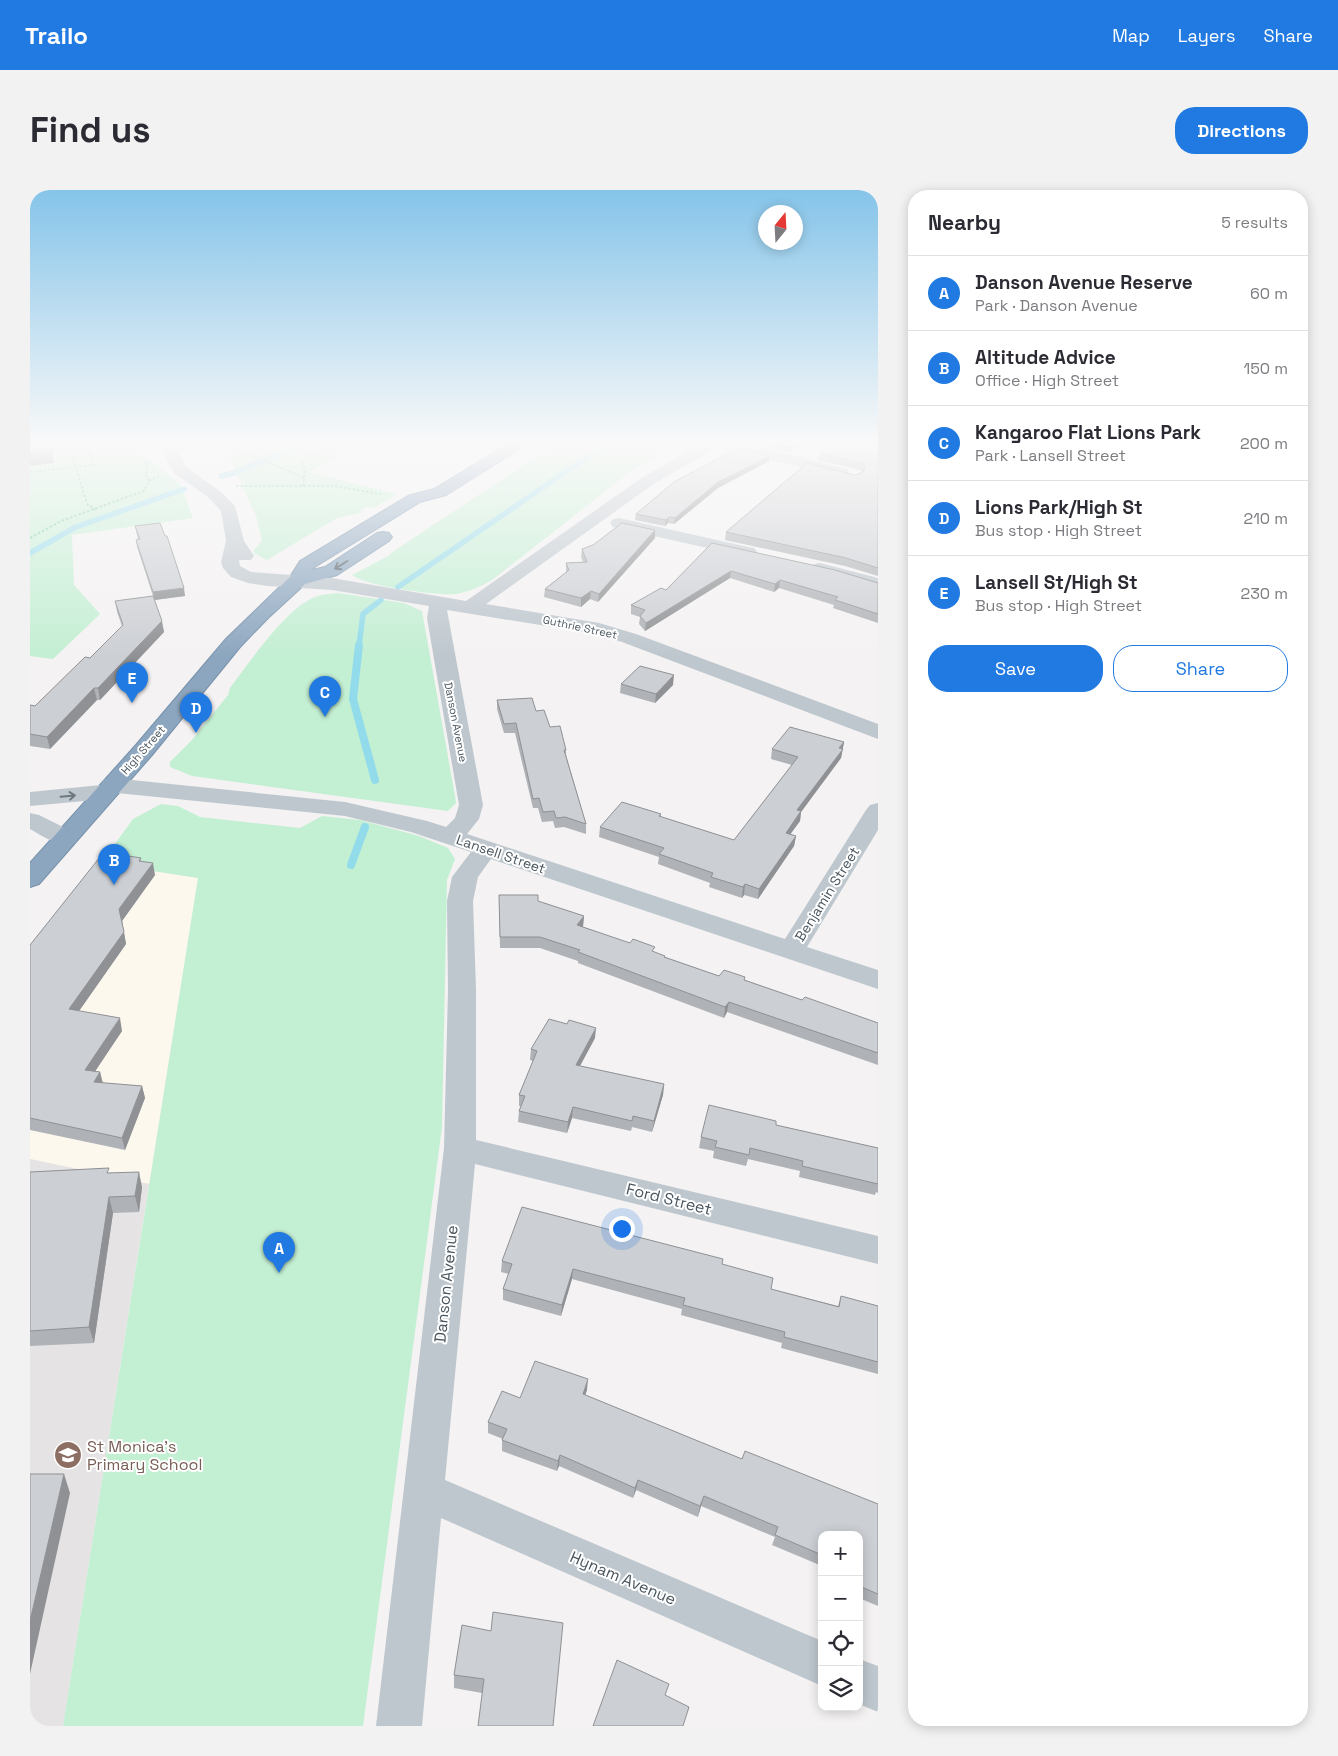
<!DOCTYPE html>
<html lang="en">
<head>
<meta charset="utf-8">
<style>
  :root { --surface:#fff; --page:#f2f2f3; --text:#2b2b33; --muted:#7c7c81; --line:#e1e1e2; --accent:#207ae1 }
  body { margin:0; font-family:"Space Grotesk",sans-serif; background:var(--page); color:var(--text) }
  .controls { position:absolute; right:15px; bottom:15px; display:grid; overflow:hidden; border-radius:10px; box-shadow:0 2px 12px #0003 }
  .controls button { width:45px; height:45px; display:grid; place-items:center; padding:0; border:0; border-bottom:1px solid var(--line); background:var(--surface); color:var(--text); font:25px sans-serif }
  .compass { position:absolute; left:728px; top:15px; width:45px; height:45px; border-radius:50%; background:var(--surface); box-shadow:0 2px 12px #0003; rotate:18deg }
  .you { position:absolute; left:591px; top:1038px; width:18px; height:18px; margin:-12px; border:4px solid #fff; border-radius:50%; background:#1a73e8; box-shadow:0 0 0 8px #1a73e833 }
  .badge { display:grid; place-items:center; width:32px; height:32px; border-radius:50%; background:var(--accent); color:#fff; font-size:16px; font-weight:700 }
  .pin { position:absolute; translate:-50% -41px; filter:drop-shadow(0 1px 2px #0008) }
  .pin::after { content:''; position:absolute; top:26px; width:18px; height:15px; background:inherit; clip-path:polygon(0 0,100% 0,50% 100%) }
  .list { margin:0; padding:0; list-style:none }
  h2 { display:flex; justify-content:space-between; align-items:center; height:65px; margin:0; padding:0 20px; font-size:21px }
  h2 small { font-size:16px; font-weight:400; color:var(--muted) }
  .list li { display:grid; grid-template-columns:32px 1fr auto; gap:15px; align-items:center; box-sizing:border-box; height:75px; padding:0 20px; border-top:1px solid var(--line) }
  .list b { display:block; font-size:19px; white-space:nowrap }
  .list p { margin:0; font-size:16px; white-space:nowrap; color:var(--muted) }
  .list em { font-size:16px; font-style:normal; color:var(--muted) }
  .actions { display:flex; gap:10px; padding:15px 20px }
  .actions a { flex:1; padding:11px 0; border:1px solid var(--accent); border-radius:20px; text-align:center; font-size:18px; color:var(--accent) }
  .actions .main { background:var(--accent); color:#fff }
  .icon { flex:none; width:28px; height:28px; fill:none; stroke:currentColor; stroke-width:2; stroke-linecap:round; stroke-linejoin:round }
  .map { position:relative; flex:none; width:848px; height:1536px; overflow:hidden; border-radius:20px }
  header { display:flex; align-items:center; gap:30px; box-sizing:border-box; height:70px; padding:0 25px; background:var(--accent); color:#fff }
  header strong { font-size:24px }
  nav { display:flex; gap:28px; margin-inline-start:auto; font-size:18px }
  .intro { display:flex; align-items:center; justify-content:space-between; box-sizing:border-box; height:120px; padding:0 30px }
  h1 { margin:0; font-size:35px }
  .button { padding:12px 22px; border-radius:20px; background:var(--accent); color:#fff; font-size:18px; font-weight:700 }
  main { display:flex; gap:30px; padding:0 30px }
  aside { flex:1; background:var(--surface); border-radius:20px; box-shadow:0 2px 12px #0003 }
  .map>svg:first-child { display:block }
  .commercial { fill:#fcf8ee }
  .education { fill:#e5e3e4 }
  .green { fill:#c3efd3 }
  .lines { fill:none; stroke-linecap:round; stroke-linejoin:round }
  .stream-far1 { stroke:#92dbea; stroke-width:5.5 }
  .stream { stroke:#92dbea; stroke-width:8 }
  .highway-casing { stroke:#7791ab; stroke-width:2 }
  .path { stroke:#7ccda2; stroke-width:2; stroke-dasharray:2.5 2; stroke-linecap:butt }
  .minor { fill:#bec7ce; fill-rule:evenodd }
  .highway { fill:#8ca6bf; fill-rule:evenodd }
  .wall { fill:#afb2b6 }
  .shaded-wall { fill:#8f9194 }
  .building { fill:#cccfd4; stroke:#8f9194 }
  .oneway { stroke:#515e69 }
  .oneway2 { stroke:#6d7880 }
  .labels { text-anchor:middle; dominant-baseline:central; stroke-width:4; stroke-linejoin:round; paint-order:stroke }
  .far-street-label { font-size:11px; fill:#4a565f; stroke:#fff }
  .street-label { font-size:14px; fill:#4a565f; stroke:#fff }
  .near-street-label { font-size:16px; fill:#4a565f; stroke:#fff }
  .near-education-label { font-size:16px; fill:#785e54; stroke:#fff; text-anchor:start }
</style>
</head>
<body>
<header>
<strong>Trailo</strong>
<nav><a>Map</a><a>Layers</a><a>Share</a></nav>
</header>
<div class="intro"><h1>Find us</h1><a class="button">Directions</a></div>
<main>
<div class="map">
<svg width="848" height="1536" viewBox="0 0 848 1536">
  <rect width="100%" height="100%" fill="#f4f2f2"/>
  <path class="commercial" d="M 71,673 L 168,688 L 119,994 L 0,969 L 0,765 Z"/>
  <path class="education" d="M 0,969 L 119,994 L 33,1536 L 0,1536 Z"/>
  <path class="green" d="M 0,253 L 107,253 L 113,270 L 121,270 L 151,296 L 163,328 L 42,345 L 44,395 L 70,424 L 23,469 L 0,466 Z
    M 193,253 L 334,253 L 279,282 L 367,304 L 343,318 L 336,317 L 329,321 L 334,322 L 307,328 L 237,370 L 224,363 L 224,360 L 232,351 L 226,326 Z
    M 527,253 L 656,253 L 605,278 L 462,390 C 451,396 439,402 426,404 C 408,406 335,396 322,385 L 360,365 L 361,363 Z
    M 308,403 L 374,413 L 392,421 L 425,606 L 426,613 L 418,621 L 162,586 L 140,577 L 140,572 L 162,550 L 198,505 L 200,498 C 219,473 256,418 285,407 C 292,404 300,404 308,403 Z
    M 131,614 L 148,616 L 170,627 L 270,638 L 292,626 L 330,630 L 389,646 L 418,658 L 425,669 L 417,690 L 412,937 L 333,1536 L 33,1536 L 168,688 L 71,673 L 103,629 Z"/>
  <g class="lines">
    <path class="stream-far1" d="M 191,286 L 204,283 L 277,253
      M 0,363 L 46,337 L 154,299
      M 368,397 L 538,280 L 582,253
      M 329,456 L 333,424 L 351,410"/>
    <path class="stream" d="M 329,455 L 323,509 L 345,590
      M 321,675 L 335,637"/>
    <g class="highway-casing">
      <path id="highway" d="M 480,253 L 499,253 L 416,305 L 390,312 L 283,378 L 282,380 L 295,377 L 347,343 L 353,342 L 359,343 L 362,347 L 359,351 L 307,385 L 275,394 L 238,428 L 210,457 L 122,565 L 9,694 L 0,697 L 0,673 L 106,555 L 196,449 L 260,387 L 270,371 L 378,306 L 404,299 Z"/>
    </g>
    <path class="path" d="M 39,253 L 57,314 L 66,320
      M 79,253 L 81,256
      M 204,253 L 208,260 L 275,288
      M 0,282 L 64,275 L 57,253
      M 119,291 L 115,284 L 118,280 L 115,272 L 120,271
      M 206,296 L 304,296 L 351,304
      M 273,296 L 275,283 L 273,273 C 282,261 295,257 309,253
      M 0,348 L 31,331 L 114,301 L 119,291 L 129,286"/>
    <path class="minor" d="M 128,253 L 176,253 L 174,256 L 148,262 L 156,277 L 190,301 L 205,316 L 214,351 L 224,366 L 221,370 L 209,370 L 210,376 L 221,382 L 302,388 L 436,411 L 613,287 L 672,253 L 712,253 L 817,279 L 819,282 L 817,285 L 811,287 L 688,257 L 625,293 L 456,414 L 569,433 L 606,444 L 848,534 L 848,549 L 592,452 L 566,444 L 417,420 L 453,615 L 449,629 L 437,644 L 755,749 L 836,620 L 840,615 L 848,613 L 848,640 L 777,757 L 848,780 L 848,799 L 461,669 L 448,687 L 443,711 L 446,800 L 446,950 L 848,1046 L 848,1074 L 445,974 L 415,1290 L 792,1451 L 792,1496 L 411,1328 L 392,1536 L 346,1536 L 414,958 L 418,800 L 417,711 L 422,687 L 441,662 L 381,642 L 315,626 L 87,603 L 84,607 L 76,609 L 0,616 L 0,602 L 71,595 L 74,590 L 82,588 L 315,612 L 397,631 L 416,637 L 425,628 L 429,615 L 397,428 L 399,416 L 302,400 L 238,396 L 218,393 L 201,387 L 193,378 L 191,372 L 196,351 L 191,321 L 178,307 L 144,283 Z
      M 589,328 L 718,357 L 724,358 L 727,362 L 724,366 L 718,367 L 583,337 L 580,333 L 583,329 Z
      M 790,373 L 848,388 L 848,400 L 824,391 L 784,382 L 781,378 L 784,374 Z
      M 0,623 L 9,625 L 45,643 L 48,648 L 45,653 C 28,657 14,647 0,639 Z
      M 829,1469 L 848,1476 L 848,1522 L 829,1514 Z"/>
    <use href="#highway" class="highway"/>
  </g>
  <path class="wall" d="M 724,253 L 774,253 L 757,262 Z
    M 834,254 L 848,257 L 848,386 L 815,376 L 695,350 L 696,342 L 832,282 L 830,280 L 788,270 L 790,263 Z
    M 739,271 L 688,298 L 644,334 L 638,333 L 635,336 L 605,330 L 606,324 Z
    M 105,336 L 155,406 L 125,410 L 134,442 L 70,510 L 67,510 L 20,559 L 0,556 L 0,515 L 5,516 L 60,468 L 92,436 L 87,422 L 85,411 L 123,406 L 107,357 L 106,350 L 108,350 Z
    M 625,340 L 625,348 L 568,412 L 560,409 L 551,417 L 514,407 L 515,399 L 536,382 L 536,373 L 553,372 L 551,367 L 552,359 Z
    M 682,353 L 848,393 L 848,433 L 803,418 L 804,415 L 749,398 L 744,402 L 700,388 L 615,441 L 609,434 L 610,427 L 601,424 L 601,415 L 636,400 Z
    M 591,494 L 643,495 L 625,513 L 590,503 Z
    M 467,510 L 506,521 L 520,537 L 536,560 L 536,565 L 556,634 L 556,644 L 534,637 L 525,638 L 523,631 L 512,632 L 508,618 L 503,618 L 485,543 L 474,543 L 467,519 Z
    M 814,552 L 811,568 L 771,622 L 770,631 L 760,644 L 766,646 L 764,656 L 728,709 L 714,705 L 712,708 L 679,697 L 680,693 L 628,674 L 629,667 L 569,647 L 570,637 L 631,624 L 631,627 L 704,650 L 762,575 L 741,569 L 742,559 Z
    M 111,668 L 111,671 L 125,685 L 92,731 L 96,754 L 49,821 L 92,841 L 65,881 L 70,882 L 73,893 L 112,896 L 115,908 L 95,960 L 0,940 L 0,755 Z
    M 469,705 L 508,711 L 554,726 L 553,737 L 635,766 L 635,767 L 689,786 L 715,790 L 772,810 L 848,833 L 848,875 L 697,822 L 694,828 L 548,773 L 548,771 L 510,758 L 470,758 Z
    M 565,848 L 550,876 L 634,894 L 633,905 L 622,942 L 602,937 L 601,941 L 542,928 L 537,943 L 488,932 L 489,921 L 491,916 L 489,916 L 489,905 L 503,871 L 500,870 L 501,859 Z
    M 746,935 L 848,958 L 848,1003 L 846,1002 L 845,1005 L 769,987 L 770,981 L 718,969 L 716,976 L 683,968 L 684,961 L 669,958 L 671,947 Z
    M 0,982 L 80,983 L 112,997 L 109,1022 L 83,1023 L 64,1153 L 0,1156 Z
    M 472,1071 L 692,1074 L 741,1099 L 808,1116 L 811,1106 L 848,1116 L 848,1184 L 751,1158 L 752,1153 L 651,1125 L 652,1119 L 542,1089 L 531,1126 L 473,1110 L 473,1099 L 479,1084 L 471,1082 Z
    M 557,1200 L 555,1205 L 712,1269 L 848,1314 L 848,1416 L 829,1408 L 829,1345 L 792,1345 L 792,1376 L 742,1355 L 745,1347 L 671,1316 L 668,1327 L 606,1300 L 603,1308 L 529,1276 L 527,1281 L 472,1261 L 472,1250 L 473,1249 L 458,1243 L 458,1232 L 490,1208 Z
    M 432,1435 L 523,1536 L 452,1503 L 424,1498 L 424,1485 Z"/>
  <path class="shaded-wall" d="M 764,253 L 774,253 L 757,262 L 758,257 Z
    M 22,259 L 24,273 L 0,276 L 0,262 Z
    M 740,266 L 739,271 L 688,298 L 644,334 L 645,328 L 688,292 Z
    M 639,327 L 638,333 L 635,336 L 636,330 Z
    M 625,340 L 625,348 L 568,412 L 569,404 Z
    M 701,381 L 700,388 L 615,441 L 616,433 Z
    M 750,390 L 749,398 L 744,402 L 745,394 Z
    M 154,398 L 155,406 L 124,410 L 123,402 Z
    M 561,401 L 560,409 L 551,417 L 551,408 Z
    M 132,431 L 134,442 L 70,510 L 68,498 Z
    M 644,485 L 643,495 L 625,513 L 626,504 Z
    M 64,498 L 67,510 L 20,559 L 17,547 Z
    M 814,552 L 811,568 L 771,622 L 770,631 L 754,653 L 756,643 L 767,620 Z
    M 766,646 L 764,656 L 728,709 L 729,699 Z
    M 123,673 L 125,685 L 92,731 L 96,754 L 42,831 L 39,819 L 89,719 Z
    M 715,694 L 714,705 L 712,708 L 713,697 Z
    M 554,726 L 553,736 L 547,745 L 547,735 Z
    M 699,812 L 697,822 L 694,828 L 695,817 Z
    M 90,828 L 92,841 L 58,892 L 55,880 Z
    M 566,838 L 565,848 L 545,885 L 546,875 Z
    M 70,882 L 73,895 L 64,892 Z
    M 634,894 L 633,905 L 622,942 L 624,931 Z
    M 112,896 L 115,908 L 95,960 L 92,948 Z
    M 543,917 L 542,928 L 537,943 L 538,932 Z
    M 109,982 L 112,997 L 109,1022 L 105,1006 Z
    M 79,1007 L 83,1023 L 64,1153 L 59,1137 Z
    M 543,1079 L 542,1089 L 531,1126 L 532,1115 Z
    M 558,1189 L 557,1200 L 552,1215 L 553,1204 Z
    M 530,1265 L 529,1276 L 527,1281 L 528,1271 Z
    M 34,1284 L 40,1303 L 0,1484 L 0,1431 Z
    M 608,1290 L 606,1300 L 603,1308 L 605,1298 Z
    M 674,1306 L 671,1316 L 668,1327 L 670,1316 Z"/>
  <path class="building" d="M 0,253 L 20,253 L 22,259 L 0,262 Z
    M 744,253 L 764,253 L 758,257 Z
    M 801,253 L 834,253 L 848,257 L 848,378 L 816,368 L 696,342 L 777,273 L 825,285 L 833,282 L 835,277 L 832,273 L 790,263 Z
    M 708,258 L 740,266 L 688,292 L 645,328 L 639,327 L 636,330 L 606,324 L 644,292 Z
    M 130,333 L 135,346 L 137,346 L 154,398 L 123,402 L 106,350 L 110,349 L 105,336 Z
    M 592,333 L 625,340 L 569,404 L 561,401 L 551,408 L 515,399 L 539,380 L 536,373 L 557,372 L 552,359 L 563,355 Z
    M 682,353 L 805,380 L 848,393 L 848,424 L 805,410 L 808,407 L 750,390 L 745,394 L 701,381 L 616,433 L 610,426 L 615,420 L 601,415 L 631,398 L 636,400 Z
    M 123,406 L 132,431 L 68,498 L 64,498 L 17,547 L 0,544 L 0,515 L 5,516 L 55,467 L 60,468 L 93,435 L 85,411 Z
    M 610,476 L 644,485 L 626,504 L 591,494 Z
    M 502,508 L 506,521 L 514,520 L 520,537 L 530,536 L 536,560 L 534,560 L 556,634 L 535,627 L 526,628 L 524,621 L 513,622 L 509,608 L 503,609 L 486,533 L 474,534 L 467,510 Z
    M 760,537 L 814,552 L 809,558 L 813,559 L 767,620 L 771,621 L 756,643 L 766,646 L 729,699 L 715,694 L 713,697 L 681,687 L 683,683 L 629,664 L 634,658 L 570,637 L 592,612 L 631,624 L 629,626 L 704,650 L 768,567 L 742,559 Z
    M 74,662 L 111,668 L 109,671 L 123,673 L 89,719 L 94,742 L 39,819 L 90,828 L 55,880 L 70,882 L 64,892 L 112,896 L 92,948 L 0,928 L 0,755 Z
    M 469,705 L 508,705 L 508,711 L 554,726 L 547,735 L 600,753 L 603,749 L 625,757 L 622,761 L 635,766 L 634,767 L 689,786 L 694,780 L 715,787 L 714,790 L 772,810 L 775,807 L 848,833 L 848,863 L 699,812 L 695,817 L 548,762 L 550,760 L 510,747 L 470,747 Z
    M 519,829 L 537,834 L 539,830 L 566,838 L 546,875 L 634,894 L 624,931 L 603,926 L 602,931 L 543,917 L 538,932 L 489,921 L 495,906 L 489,905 L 507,861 L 501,859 Z
    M 679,915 L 746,931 L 746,935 L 848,958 L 848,994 L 772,976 L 773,971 L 720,958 L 719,965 L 685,957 L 687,951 L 671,947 Z
    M 79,978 L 77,983 L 109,982 L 105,1006 L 79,1007 L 59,1137 L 0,1141 L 0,982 Z
    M 492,1017 L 693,1069 L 692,1074 L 743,1088 L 741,1099 L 809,1117 L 811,1106 L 848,1116 L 848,1172 L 754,1147 L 755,1142 L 653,1115 L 655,1108 L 543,1079 L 532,1115 L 473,1099 L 482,1074 L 472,1071 Z
    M 505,1171 L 558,1189 L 553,1204 L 712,1269 L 715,1261 L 848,1314 L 848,1404 L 829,1396 L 829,1345 L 792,1345 L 792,1365 L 745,1345 L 748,1337 L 674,1306 L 670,1316 L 608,1290 L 605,1298 L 530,1265 L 528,1271 L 472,1250 L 477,1239 L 458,1232 L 472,1201 L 490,1208 Z
    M 0,1284 L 34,1284 L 0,1431 Z
    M 463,1422 L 533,1433 L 523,1536 L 448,1536 L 454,1489 L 424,1485 L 432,1435 L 461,1441 Z
    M 587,1470 L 639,1494 L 635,1505 L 659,1517 L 653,1536 L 563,1536 Z"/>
  <defs><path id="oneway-shaft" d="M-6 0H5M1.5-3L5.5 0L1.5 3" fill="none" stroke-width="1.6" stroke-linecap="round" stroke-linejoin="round" transform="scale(1.25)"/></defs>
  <use class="oneway" href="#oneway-shaft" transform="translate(311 375) rotate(148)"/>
  <use class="oneway2" href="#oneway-shaft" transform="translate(38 606) rotate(-5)"/>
  <linearGradient id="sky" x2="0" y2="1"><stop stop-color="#85c4e9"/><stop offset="0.54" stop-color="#faf9f9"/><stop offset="1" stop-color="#faf9f9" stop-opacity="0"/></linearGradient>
  <rect width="848" height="468" fill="url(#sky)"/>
  <defs>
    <g id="school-disc" transform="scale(1.4375)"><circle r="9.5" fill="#8d6e63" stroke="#fff"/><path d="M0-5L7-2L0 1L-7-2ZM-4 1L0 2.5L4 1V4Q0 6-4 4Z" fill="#fff"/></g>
  </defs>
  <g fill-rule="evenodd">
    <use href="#school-disc" x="38" y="1265"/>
  </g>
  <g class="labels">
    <g class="far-street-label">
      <text transform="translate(550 437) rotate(12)">Guthrie Street</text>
      <text transform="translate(426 532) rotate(79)">Danson Avenue</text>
      <text transform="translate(113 560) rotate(-49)">High Street</text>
    </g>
    <g class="street-label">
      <text transform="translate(471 664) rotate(19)">Lansell Street</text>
      <text transform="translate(797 704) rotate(-58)">Benjamin Street</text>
    </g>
    <g class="near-street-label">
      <text transform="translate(639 1009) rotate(14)">Ford Street</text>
      <text transform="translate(416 1094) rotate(-84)">Danson Avenue</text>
      <text transform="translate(593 1388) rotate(23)">Hynam Avenue</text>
    </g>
    <g class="near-education-label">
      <text x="57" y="1256">St Monica's<tspan x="57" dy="18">Primary School</tspan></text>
    </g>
  </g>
</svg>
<div class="controls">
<button>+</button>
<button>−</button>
<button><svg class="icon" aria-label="locate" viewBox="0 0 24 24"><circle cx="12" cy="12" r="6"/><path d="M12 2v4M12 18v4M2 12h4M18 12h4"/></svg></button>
<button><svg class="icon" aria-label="layers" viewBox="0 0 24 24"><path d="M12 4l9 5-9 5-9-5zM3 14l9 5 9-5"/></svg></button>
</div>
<svg class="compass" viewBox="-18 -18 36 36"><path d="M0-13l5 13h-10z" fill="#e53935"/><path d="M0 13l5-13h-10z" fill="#7c7c81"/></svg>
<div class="you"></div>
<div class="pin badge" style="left:249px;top:1083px">A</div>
<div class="pin badge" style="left:84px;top:695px">B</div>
<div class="pin badge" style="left:295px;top:527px">C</div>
<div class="pin badge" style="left:166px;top:543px">D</div>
<div class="pin badge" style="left:102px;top:513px">E</div>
</div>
<aside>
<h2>Nearby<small>5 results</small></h2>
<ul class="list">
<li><span class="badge">A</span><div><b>Danson Avenue Reserve</b><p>Park · Danson Avenue</p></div><em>60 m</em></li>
<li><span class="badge">B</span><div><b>Altitude Advice</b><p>Office · High Street</p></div><em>150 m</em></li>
<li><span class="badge">C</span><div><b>Kangaroo Flat Lions Park</b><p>Park · Lansell Street</p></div><em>200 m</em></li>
<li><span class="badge">D</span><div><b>Lions Park/High St</b><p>Bus stop · High Street</p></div><em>210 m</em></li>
<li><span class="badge">E</span><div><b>Lansell St/High St</b><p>Bus stop · High Street</p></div><em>230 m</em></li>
</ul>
<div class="actions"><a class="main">Save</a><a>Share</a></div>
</aside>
</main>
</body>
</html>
